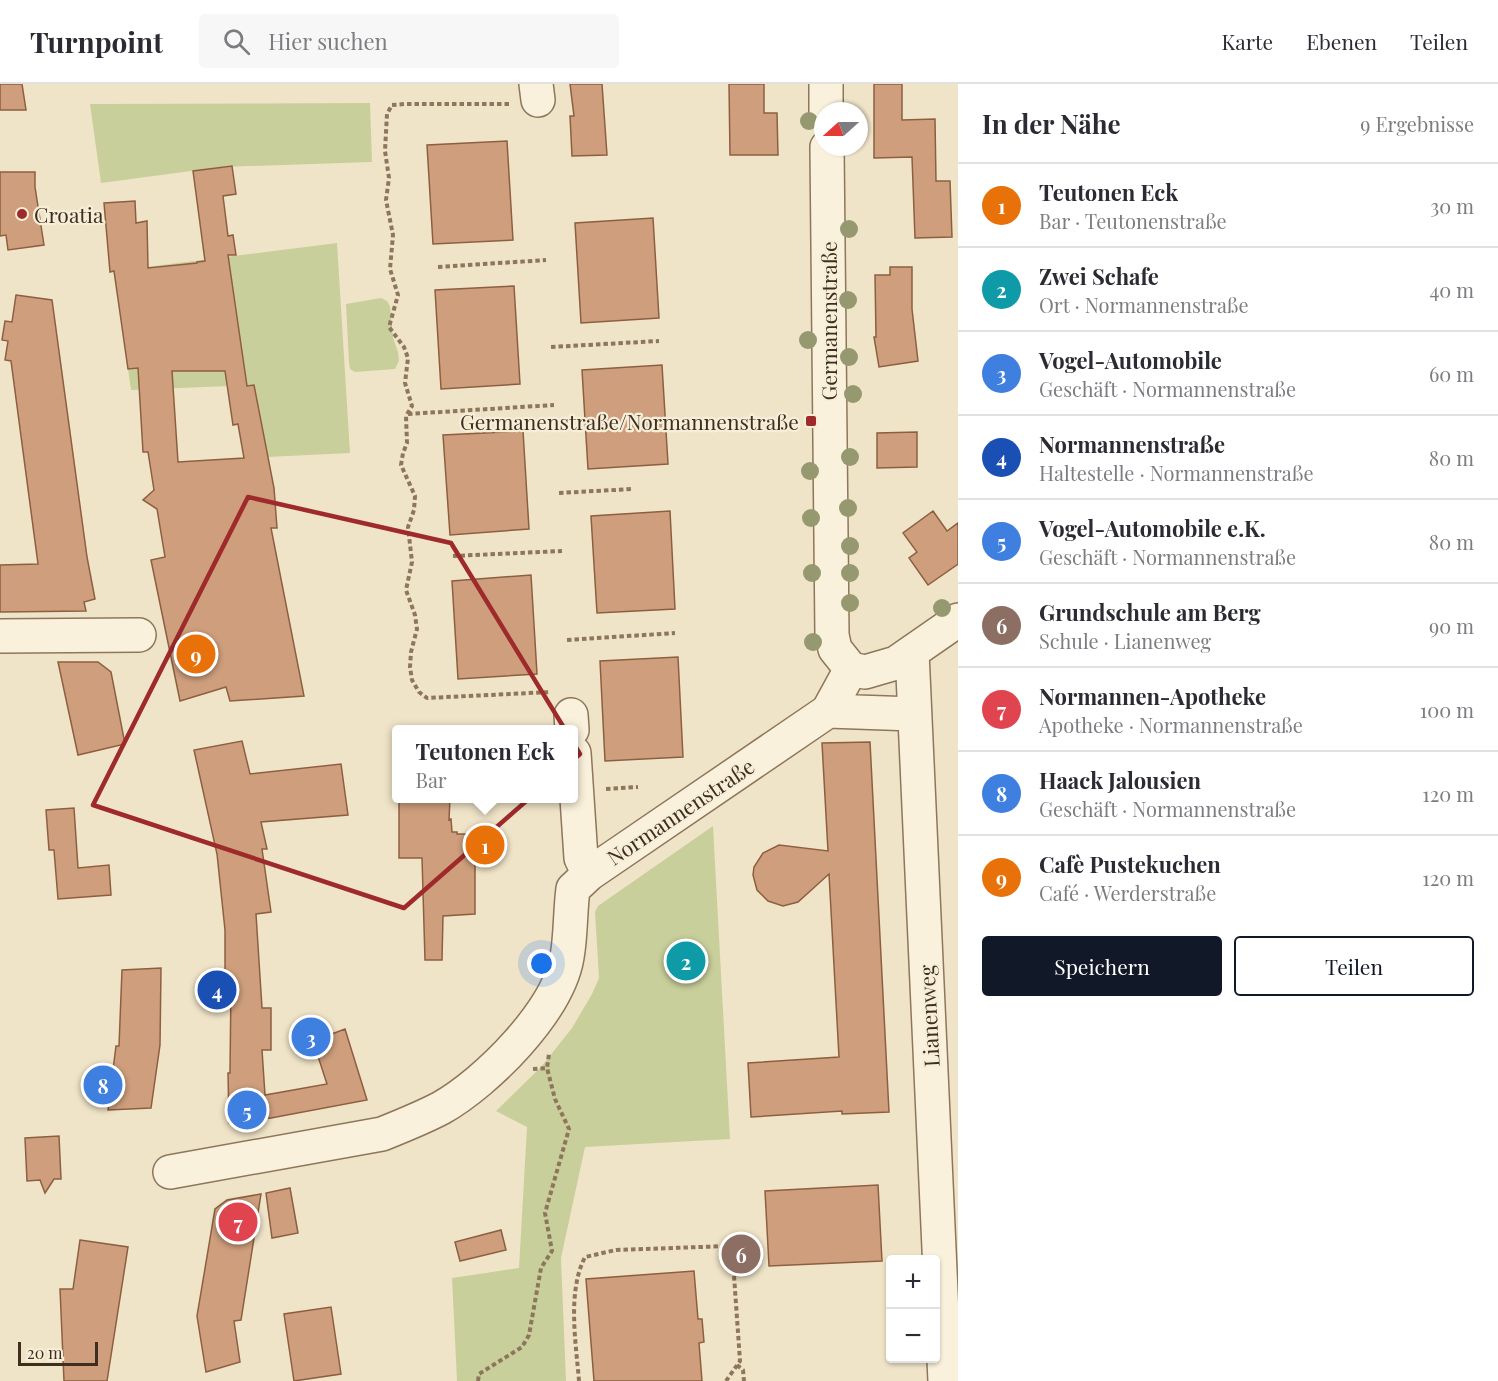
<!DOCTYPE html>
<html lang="de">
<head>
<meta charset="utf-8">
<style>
  :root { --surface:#fff; --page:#f7f7f7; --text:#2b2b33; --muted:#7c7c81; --line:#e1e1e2; --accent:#111827 }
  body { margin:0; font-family:"Playfair Display",serif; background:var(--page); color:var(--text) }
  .controls { position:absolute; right:18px; bottom:18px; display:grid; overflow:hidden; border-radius:6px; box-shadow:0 2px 4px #0004 }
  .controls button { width:54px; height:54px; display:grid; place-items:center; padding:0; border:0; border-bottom:2px solid var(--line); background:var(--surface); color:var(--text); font:30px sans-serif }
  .compass { position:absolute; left:814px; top:18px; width:54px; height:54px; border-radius:50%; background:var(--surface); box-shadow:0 2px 4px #0004; rotate:249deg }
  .scale { position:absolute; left:18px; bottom:15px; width:80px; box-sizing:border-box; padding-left:6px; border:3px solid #3d2e20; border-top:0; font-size:16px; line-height:21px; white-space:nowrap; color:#3d2e20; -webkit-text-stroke:4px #f7eed8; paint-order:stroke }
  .you { position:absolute; left:542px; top:880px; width:21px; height:21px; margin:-15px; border:4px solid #fff; border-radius:50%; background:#1a73e8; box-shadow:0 0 0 9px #1a73e833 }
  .badge { display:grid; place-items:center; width:39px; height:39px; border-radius:50%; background:var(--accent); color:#fff; font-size:20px; font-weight:700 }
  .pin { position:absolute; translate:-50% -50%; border:3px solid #fff; box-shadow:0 2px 6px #0006 }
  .popup { position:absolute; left:392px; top:641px; width:186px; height:78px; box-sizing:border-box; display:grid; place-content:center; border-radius:6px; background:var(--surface); filter:drop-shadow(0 2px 4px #0005); font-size:20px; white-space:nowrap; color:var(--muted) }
  .popup b { font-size:22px; color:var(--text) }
  .popup::after { content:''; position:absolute; left:50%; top:100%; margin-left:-12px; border:12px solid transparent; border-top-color:var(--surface) }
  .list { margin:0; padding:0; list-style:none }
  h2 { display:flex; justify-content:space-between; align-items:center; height:78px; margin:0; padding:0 24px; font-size:26px }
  h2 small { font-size:20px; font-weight:400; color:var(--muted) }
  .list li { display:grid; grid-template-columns:39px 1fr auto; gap:18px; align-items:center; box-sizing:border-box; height:84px; padding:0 24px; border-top:2px solid var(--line) }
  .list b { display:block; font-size:22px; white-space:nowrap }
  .list p { margin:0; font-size:20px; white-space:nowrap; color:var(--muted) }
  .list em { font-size:20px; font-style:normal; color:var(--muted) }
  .actions { display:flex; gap:12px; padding:18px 24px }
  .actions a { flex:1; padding:14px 0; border:2px solid var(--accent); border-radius:6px; text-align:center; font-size:21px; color:var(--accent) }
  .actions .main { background:var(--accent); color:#fff }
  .icon { flex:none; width:33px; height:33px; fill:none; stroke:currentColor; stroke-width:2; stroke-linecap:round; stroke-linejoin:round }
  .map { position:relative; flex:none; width:958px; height:1297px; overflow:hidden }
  header { display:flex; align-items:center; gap:36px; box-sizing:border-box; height:84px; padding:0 30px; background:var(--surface); border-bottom:2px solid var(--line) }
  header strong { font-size:28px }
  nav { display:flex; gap:33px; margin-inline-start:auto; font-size:21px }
  .search { width:420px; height:54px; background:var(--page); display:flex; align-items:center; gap:15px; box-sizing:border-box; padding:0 21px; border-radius:6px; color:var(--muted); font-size:22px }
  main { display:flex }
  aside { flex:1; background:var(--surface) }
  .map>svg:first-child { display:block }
  .green { fill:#c9cf9b }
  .building { fill:#cf9f7d; stroke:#8d5f41; stroke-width:1.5; fill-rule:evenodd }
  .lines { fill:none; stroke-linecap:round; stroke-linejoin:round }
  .minor-casing { stroke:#8d765c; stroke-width:36 }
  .path { stroke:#8d765c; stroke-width:4; stroke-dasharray:4.5 3; stroke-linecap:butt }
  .minor { stroke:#faf1dc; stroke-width:33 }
  .tree { fill:#96986f }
  .marked { fill:none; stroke:#9e2a2b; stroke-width:4.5; stroke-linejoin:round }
  .poi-dot { fill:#9e2a2b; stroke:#f7eed8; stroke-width:2 }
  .labels { text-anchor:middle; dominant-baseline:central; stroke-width:4.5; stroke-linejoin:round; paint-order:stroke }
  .poi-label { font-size:21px; fill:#3d2e20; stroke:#f7eed8; text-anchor:start }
  .street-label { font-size:21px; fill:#3d2e20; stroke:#f7eed8 }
</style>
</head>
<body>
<header>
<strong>Turnpoint</strong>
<div class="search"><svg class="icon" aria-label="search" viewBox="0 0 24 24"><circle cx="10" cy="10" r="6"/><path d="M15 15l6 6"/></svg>Hier suchen</div>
<nav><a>Karte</a><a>Ebenen</a><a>Teilen</a></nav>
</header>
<main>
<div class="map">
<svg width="958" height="1297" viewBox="0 0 958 1297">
  <rect width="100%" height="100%" fill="#f0e4c8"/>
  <path class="green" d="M 370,19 L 372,78 L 221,83 L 101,99 L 90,20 Z
    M 337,159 L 350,369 L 267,373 L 254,301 L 131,306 L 114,187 Z
    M 381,214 L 387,217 L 390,222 L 393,254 L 398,268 L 399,277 L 395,285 L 355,288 L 350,285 L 349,279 L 346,220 Z
    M 713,742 L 730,1055 L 585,1063 L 561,1174 L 566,1297 L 457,1297 L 452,1194 L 519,1184 L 527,1043 L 496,1027 L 541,983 L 572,944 L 592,910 L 599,894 L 595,828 L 598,822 Z"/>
  <path class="building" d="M 0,0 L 22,0 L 26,26 L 0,26 Z
    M 570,0 L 602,0 L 607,71 L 572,72 L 570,32 L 574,32 Z
    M 729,0 L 764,0 L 764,29 L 777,29 L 778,71 L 730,71 Z
    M 874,0 L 902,0 L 902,36 L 935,35 L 936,97 L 950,97 L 952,153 L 915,154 L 912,73 L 874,74 Z
    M 507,57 L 513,156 L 433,160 L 427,61 Z
    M 232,82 L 236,110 L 223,112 L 228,152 L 233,151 L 236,171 L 228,171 L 247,302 L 254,301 L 274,404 L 277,444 L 271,444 L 304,612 L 230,617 L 226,603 L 180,617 L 151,476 L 165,473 L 157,425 L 143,416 L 154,406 L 148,368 L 143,368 L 138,284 L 128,285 L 114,187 L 110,188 L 104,119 L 135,117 L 136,139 L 147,137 L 148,184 L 197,179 L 197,178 L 205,177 L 193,87 ZM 172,287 L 225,287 L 233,341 L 238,340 L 244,374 L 178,378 Z
    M 0,88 L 35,88 L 35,103 L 44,161 L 8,166 L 6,151 L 0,152 Z
    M 653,134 L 659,234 L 581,239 L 575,139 Z
    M 890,183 L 912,183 L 912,225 L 918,277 L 879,283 L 874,253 L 876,253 L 875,191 L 890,191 Z
    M 514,202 L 520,300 L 441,305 L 435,206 Z
    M 16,211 L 52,216 L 87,473 L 95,515 L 84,518 L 86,527 L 0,528 L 0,481 L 38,480 L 11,277 L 5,276 L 8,257 L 2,256 L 5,237 L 12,238 Z
    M 662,281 L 668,380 L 588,385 L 582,286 Z
    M 523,347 L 529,445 L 450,451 L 443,351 Z
    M 917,348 L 917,383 L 877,384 L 877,349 Z
    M 670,427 L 675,525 L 597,529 L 591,432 Z
    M 933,427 L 947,447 L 958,439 L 958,480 L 928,501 L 909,474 L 917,468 L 903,449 Z
    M 531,491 L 537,590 L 458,595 L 452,497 Z
    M 678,573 L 683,673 L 605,677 L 600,577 Z
    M 58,578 L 98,578 L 111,588 L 125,660 L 78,671 Z
    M 242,657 L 250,690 L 341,680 L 348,731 L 261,738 L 267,765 L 262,765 L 271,828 L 256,830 L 262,924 L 271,924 L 271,966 L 262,966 L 265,1011 L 327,1000 L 313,957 L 345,945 L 367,1016 L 271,1034 L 229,1039 L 228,989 L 230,989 L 231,901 L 225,901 L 225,846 L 217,770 L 194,666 Z
    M 870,658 L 889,1028 L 842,1030 L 842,1027 L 751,1033 L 748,979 L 839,973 L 829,790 L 798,818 L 783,822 L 768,817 L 757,806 L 753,791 L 754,783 L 763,769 L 779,761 L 828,767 L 822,659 Z
    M 399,714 L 450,714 L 449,736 L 451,735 L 452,748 L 457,748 L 457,750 L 494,750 L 494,773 L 475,773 L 475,830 L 443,832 L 442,876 L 425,876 L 422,774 L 399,774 Z
    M 74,724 L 78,784 L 109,781 L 111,811 L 58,815 L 54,766 L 49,766 L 46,726 Z
    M 161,884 L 160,961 L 151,1024 L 108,1026 L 116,962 L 119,962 L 122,886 Z
    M 59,1052 L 61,1095 L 54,1095 L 45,1109 L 40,1096 L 27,1097 L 25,1054 Z
    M 878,1101 L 882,1177 L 769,1182 L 765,1107 Z
    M 290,1104 L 298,1149 L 272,1154 L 266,1109 Z
    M 261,1110 L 241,1236 L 234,1237 L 240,1278 L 206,1288 L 197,1232 L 215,1125 L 227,1116 Z
    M 501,1146 L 506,1166 L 460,1177 L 455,1158 Z
    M 80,1156 L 128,1163 L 107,1297 L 64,1297 L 60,1205 L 73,1205 Z
    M 694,1187 L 698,1235 L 702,1235 L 704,1258 L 699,1259 L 702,1297 L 594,1297 L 586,1195 Z
    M 331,1223 L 341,1290 L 294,1297 L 284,1230 Z"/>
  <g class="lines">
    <g class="minor-casing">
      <path id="minor" d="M 536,0 L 538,16
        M 826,0 L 826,27
        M 827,63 L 832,551 L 835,565 L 851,585
        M 0,552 L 139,551
        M 912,568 L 945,1297
        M 851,585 L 865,588 L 896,579 L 958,536
        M 828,627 L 914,630
        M 571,631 L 572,646
        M 574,669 L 581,774 L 589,790
        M 170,1088 L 382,1050 C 402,1042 422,1034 441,1024 C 487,998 558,927 567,873 C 571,851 570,827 573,805 L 589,790 L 828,627 L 851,585"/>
    </g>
    <path class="path" d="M 509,20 L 405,20 L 392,21 L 387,30 L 385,67 L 389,94 L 386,116 L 393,151 L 390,185 L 398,211 L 389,243 L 404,263 L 408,274 L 405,299 L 412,322 L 406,332 L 407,359 L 403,369 L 401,381 L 415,412 L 414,426 L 408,443 L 412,478 L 406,506 L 415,531 L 417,545 L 411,568 L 410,583 L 412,596 L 419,608 L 427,614 L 551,608
      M 438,183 L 546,176
      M 551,263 L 659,257
      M 408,330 L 554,321
      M 559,409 L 632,405
      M 453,472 L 562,467
      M 567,556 L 675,549
      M 606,705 L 638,703
      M 533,985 L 547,984
      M 737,1281 L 743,1286 L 744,1297
      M 478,1297 L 479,1290 L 522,1263 L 529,1251 L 541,1184 L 552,1167 L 545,1129 L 569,1045 L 555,1015 L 547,984 L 549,970
      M 579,1297 C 576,1259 567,1208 585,1173 L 616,1166 L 756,1161
      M 726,1297 L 740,1277 L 732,1163"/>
    <use href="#minor" class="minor"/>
  </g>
  <g class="tree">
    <circle cx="809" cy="37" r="9"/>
    <circle cx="849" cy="145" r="9"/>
    <circle cx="848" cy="216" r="9"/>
    <circle cx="808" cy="256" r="9"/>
    <circle cx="849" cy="273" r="9"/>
    <circle cx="853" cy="310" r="9"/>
    <circle cx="850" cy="373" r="9"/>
    <circle cx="810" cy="387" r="9"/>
    <circle cx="848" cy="424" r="9"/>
    <circle cx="811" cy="434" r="9"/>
    <circle cx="850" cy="462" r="9"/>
    <circle cx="812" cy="489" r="9"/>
    <circle cx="850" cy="489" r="9"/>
    <circle cx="850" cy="519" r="9"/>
    <circle cx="942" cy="524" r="9"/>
    <circle cx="813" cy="558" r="9"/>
  </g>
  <path class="marked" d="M 248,413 L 451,459 L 580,670 L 404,824 L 93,721 Z"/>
  <g class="poi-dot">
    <circle cx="22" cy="130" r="6"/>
    <rect x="805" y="331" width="12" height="12" rx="3"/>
  </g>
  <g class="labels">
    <g class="poi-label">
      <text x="34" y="130">Croatia</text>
      <text x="799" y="337" text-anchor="end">Germanenstraße/Normannenstraße</text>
    </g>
    <g class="street-label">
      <text transform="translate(828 237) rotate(-90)">Germanenstraße</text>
      <text transform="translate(680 727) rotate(-34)">Normannenstraße</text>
      <text transform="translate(928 932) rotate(-93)">Lianenweg</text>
    </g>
  </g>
</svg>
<div class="controls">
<button>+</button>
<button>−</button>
</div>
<svg class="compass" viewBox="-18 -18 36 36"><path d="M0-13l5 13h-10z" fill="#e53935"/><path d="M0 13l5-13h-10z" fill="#7c7c81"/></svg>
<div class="scale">20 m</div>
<div class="you"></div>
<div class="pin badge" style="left:485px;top:761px;background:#e8710a">1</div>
<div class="popup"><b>Teutonen Eck</b>Bar</div>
<div class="pin badge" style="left:686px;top:877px;background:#0f9aa8">2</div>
<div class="pin badge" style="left:311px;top:953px;background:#3f7fe0">3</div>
<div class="pin badge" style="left:217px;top:906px;background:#1a4fb4">4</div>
<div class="pin badge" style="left:247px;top:1026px;background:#3f7fe0">5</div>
<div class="pin badge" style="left:741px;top:1170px;background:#8d6e63">6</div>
<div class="pin badge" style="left:238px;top:1138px;background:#e0444e">7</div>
<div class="pin badge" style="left:103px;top:1001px;background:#3f7fe0">8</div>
<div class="pin badge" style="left:196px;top:570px;background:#e8710a">9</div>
</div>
<aside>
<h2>In der Nähe<small>9 Ergebnisse</small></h2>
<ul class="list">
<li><span class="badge" style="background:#e8710a">1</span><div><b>Teutonen Eck</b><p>Bar · Teutonenstraße</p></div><em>30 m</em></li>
<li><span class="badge" style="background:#0f9aa8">2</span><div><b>Zwei Schafe</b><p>Ort · Normannenstraße</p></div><em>40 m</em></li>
<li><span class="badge" style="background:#3f7fe0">3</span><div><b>Vogel-Automobile</b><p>Geschäft · Normannenstraße</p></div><em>60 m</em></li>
<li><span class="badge" style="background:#1a4fb4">4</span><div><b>Normannenstraße</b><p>Haltestelle · Normannenstraße</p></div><em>80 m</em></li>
<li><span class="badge" style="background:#3f7fe0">5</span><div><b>Vogel-Automobile e.K.</b><p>Geschäft · Normannenstraße</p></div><em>80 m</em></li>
<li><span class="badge" style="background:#8d6e63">6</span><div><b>Grundschule am Berg</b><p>Schule · Lianenweg</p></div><em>90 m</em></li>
<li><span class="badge" style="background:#e0444e">7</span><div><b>Normannen-Apotheke</b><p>Apotheke · Normannenstraße</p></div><em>100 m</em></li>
<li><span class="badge" style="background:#3f7fe0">8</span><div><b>Haack Jalousien</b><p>Geschäft · Normannenstraße</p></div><em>120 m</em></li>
<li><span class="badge" style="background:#e8710a">9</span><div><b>Cafè Pustekuchen</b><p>Café · Werderstraße</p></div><em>120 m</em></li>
</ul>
<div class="actions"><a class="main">Speichern</a><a>Teilen</a></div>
</aside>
</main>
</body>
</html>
